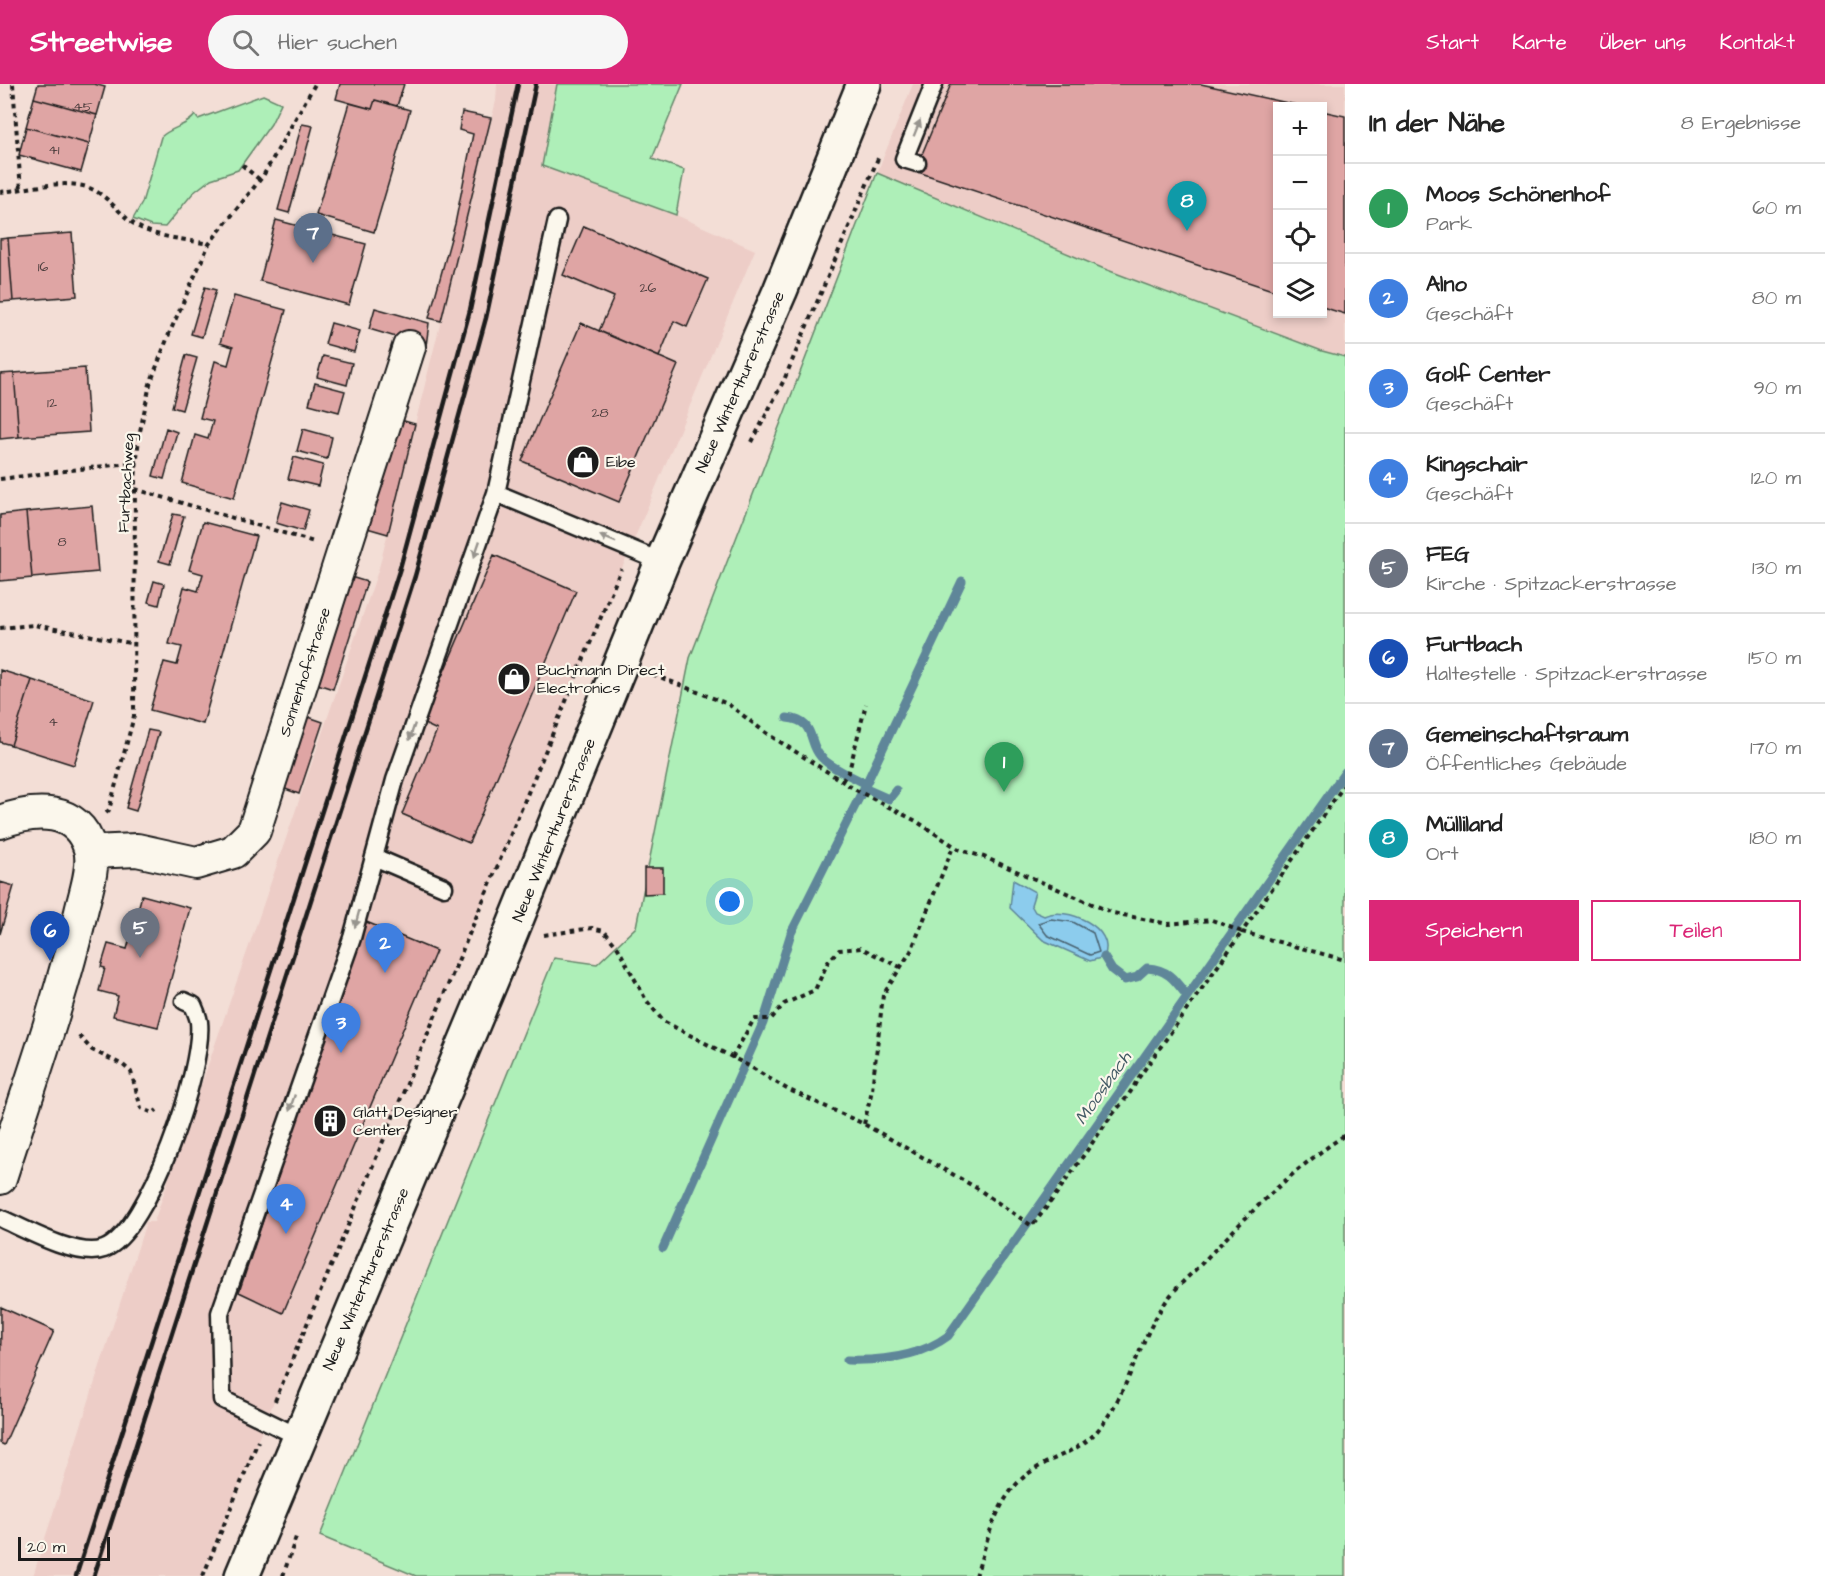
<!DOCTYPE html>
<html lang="de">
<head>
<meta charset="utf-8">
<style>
  :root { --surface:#fff; --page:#f6f6f6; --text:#222; --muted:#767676; --line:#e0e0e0; --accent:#db2777 }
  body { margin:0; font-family:"Architects Daughter",sans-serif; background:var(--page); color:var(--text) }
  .controls { position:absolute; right:18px; top:18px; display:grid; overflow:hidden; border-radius:0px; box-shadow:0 3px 9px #0003 }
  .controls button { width:54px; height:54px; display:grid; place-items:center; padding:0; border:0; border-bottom:2px solid var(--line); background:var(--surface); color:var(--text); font:30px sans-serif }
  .scale { position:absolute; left:18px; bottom:15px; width:92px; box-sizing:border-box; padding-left:6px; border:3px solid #1c1c1c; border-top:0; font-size:16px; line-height:21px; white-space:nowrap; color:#1c1c1c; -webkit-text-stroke:4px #fbf7ec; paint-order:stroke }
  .you { position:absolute; left:730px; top:818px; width:21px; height:21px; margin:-15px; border:4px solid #fff; border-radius:50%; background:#1a73e8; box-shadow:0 0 0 9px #1a73e833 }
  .badge { display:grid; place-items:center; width:39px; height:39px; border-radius:50%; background:var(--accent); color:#fff; font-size:20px; font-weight:700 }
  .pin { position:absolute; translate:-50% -50px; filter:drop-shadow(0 2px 3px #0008) }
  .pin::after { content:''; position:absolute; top:32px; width:21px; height:18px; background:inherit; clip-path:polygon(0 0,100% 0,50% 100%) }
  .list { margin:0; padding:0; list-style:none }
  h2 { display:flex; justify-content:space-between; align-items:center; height:78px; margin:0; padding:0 24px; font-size:26px }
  h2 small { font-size:20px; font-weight:400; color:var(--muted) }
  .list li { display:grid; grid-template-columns:39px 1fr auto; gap:18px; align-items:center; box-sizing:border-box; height:90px; padding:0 24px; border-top:2px solid var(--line) }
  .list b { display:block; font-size:22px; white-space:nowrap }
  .list p { margin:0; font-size:20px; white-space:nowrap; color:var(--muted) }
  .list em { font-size:20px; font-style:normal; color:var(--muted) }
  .actions { display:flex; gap:12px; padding:18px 24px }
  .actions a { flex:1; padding:14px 0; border:2px solid var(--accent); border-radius:0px; text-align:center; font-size:21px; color:var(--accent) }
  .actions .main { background:var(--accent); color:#fff }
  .icon { flex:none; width:33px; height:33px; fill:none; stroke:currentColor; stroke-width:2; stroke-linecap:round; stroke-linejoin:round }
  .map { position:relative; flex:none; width:1345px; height:1492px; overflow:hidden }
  header { display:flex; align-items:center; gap:36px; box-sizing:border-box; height:84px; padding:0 30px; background:var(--accent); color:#fff }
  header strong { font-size:28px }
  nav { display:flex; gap:33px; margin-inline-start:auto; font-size:21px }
  .search { width:420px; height:54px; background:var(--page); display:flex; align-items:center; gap:15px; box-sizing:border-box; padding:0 21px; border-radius:33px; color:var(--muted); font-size:22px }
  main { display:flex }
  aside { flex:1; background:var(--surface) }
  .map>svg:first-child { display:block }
  .built { fill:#edcdc7; fill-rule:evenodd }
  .green { fill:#aeefb8; stroke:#65866a; stroke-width:1.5 }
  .water { fill:#8ccced; stroke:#5f8699; stroke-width:1.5 }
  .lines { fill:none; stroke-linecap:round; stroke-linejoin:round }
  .shore { stroke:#496270; stroke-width:1.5 }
  .stream { stroke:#5f8699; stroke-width:9 }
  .building { fill:#dfa5a4; stroke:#1c1c1c; stroke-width:1.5 }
  .service-casing { stroke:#1c1c1c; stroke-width:21 }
  .minor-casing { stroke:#1c1c1c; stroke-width:36 }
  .primary-casing { stroke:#1c1c1c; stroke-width:38 }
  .path { stroke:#1c1c1c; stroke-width:4; stroke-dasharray:4.5 4.5; stroke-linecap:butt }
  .service { stroke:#fbf7ec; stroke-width:16 }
  .minor { stroke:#fbf7ec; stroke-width:32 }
  .primary { stroke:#fbf7ec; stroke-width:33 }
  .rail { stroke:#1c1c1c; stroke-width:4.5 }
  .oneway { fill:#97948e }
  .labels { text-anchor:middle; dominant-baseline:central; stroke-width:4.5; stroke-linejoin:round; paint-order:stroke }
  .number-label { font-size:14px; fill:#4d3e3e }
  .street-label { font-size:16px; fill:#1c1c1c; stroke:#fbf7ec }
  .poi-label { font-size:16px; fill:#1c1c1c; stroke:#fbf7ec; text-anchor:start }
  .water-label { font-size:18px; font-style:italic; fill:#435a65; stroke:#fbf7ec }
</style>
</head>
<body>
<header>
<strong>Streetwise</strong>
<div class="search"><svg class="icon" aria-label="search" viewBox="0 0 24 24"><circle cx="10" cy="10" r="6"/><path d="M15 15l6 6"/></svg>Hier suchen</div>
<nav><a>Start</a><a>Karte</a><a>Über uns</a><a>Kontakt</a></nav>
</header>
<main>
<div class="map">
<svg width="1345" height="1492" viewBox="0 0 1345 1492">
  <rect width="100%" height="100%" fill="#f3ded6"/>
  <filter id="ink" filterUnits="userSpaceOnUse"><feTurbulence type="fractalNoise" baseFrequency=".0167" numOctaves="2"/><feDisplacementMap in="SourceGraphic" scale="12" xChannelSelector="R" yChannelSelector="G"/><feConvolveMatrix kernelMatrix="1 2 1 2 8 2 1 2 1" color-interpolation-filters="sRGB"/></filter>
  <g filter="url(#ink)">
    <path class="built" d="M 497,0 L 557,0 L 542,82 L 676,131 L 755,166 L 201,1492 L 33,1492 L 146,1138 L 154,1138 L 379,484 L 496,17 Z
      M 913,0 L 1345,0 L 1345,273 L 1322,267 L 1102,184 L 877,89 ZM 1278,22 L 1322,22 L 1322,230 L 1278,230 Z"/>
    <path class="green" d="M 557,0 L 683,0 L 652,75 L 684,86 L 676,131 L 542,82 Z
      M 263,11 L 281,19 L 271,40 L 238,86 L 211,95 L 193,109 L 165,143 L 151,142 L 133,135 L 142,119 L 161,53 C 171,43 188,42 195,31 L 198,35 Z
      M 877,89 L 1102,184 L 1322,267 L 1345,273 L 1345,1492 L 416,1492 L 320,1452 L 554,874 L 597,880 L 636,843 L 690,574 Z"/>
    <path class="water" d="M 1013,796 L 1035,808 L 1031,821 L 1035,828 L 1044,832 C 1066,821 1117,844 1104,873 L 1090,877 L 1043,856 L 1010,824 Z"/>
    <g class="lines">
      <path class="shore" d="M 1051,835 L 1073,838 L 1093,849 L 1099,868 L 1090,871 L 1047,851 L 1038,839 Z"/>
      <path class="stream" d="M 787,634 C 817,637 807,658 821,673 C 832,685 852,692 866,700
        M 864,704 L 889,715 L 896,706
        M 1104,873 L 1112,886 L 1125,896 L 1137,893 L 1147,884 C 1168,885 1175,896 1187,912
        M 663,1164 L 763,939 L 791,849 L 866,700 L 962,497
        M 847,1276 C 881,1277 920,1273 948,1252 L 1345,688"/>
    </g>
    <path class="building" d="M 38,0 L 94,0 L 105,3 L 97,31 L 34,14 Z
      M 340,0 L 404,0 L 397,22 L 375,16 L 372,25 L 336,15 Z
      M 951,0 L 1201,0 L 1301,22 L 1278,22 L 1278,208 L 915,87 Z
      M 34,14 L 97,31 L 89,60 L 26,43 Z
      M 375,16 L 410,26 L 374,148 L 316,131 L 349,19 L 372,25 Z
      M 1322,27 L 1345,32 L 1345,230 L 1322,223 Z
      M 462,28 L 491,34 L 441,237 L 429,234 L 455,140 L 473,50 L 459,46 Z
      M 302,40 L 313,42 L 289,129 L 278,126 Z
      M 26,43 L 89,60 L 81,88 L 19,71 Z
      M 276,136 L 366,160 L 349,221 L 260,197 Z
      M 584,142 L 708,195 L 687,243 L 674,237 L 659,273 L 599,247 L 614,213 L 563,191 Z
      M 72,149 L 77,212 L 13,217 L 8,154 Z
      M 8,154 L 13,217 L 0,218 L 0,155 Z
      M 205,203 L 216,206 L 202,253 L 191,250 Z
      M 234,212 L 286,226 L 234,414 L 182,399 L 195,351 L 208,355 L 213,337 L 200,334 L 215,277 L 228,281 L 233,263 L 220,259 Z
      M 375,224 L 429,239 L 426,262 L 369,245 Z
      M 331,239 L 360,247 L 354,268 L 325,260 Z
      M 581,239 L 678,281 L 619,418 L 522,377 Z
      M 186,271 L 197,274 L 182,326 L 172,323 Z
      M 323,272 L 352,279 L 347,301 L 317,293 Z
      M 85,284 L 89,348 L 19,353 L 14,289 Z
      M 14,289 L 19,353 L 0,355 L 0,290 Z
      M 315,299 L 345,307 L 339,328 L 309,320 Z
      M 390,333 L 415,340 L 388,450 L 360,442 Z
      M 166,344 L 177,348 L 164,395 L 153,392 Z
      M 303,345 L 332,353 L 327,375 L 297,367 Z
      M 294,373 L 323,381 L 318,402 L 288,395 Z
      M 282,418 L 309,426 L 303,447 L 276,439 Z
      M 92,422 L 98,488 L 32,494 L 26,428 Z
      M 26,428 L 32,494 L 0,497 L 0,431 Z
      M 173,430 L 184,432 L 170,480 L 159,477 Z
      M 203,438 L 256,452 L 203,640 L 150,626 L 164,578 L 177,581 L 182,563 L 169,560 L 184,503 L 198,507 L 203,490 L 189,486 Z
      M 494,471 L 576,507 L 469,759 L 402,730 L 437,646 L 422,639 Z
      M 341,490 L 367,498 L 333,605 L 308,597 Z
      M 154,497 L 164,500 L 159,521 L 148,518 Z
      M 0,586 L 32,596 L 11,661 L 0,658 Z
      M 32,596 L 94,616 L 74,681 L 11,661 Z
      M 300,630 L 323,638 L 299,710 L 277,702 Z
      M 148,646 L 159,648 L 136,727 L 126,724 Z
      M 644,784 L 663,784 L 663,809 L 644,810 Z
      M 0,798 L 14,802 L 0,850 Z
      M 142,811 L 190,824 L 158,943 L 113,932 L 118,912 L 99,907 L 105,884 L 101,883 L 108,860 L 127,865 Z
      M 364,837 L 436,867 L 283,1229 L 239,1208 Z
      M 1,1223 L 54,1247 L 4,1361 L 0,1359 Z"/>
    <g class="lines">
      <g class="service-casing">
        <path id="service" d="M 917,79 L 904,75 L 934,0
          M 496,409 L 662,478
          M 374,773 L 444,803
          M 0,1134 C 25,1145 78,1175 104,1165 C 149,1148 204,984 199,938 C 198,932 195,926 193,921 L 184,917
          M 299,1353 L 222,1315 L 220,1229 L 352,854 L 395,696 L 496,409 L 557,136"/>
      </g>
      <g class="minor-casing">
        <path id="minor" d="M 0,738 C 34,725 78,722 90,765 C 95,783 85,810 81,828 C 60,918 28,1006 0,1094
          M 91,768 L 137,766 L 196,779 L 233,768 L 254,747 L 409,263"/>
      </g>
      <g class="primary-casing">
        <path id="primary" d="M 242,1492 L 508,856 L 662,478 L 780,207 L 864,0"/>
      </g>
      <path class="path" d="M 13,0 L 21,106
        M 242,81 L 260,96
        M 0,108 C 26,106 57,96 83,102 C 105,107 116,127 134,140 C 154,154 186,155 209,160
        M 752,358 L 784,296 L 879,72
        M 0,395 L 137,378
        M 135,405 L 314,458
        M 0,544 L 34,541 L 135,560
        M 842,697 L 849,687 L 866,620
        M 1345,700 L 1242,848 L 1345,876
        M 106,729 L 109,726 L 134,632 L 135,396 L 139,352 L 150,300 L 169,250 L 209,160 L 263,92 L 315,0
        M 544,851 L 592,844 L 604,847 L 618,864 L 646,916 L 663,937 L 749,982 L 787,1005 L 864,1040 L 975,1103 L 1032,1142 C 1059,1108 1082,1073 1107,1038 C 1117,1023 1129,1014 1137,996 L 1242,848 L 1212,836 L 1168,840 L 1113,829 L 984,773 L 960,766 L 916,737 L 856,706 L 766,649 L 728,620 L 652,590
        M 79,952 L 92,966 L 123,981 L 131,988 L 141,1024 L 153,1029 L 157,1026
        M 732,974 L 754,935 L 771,935 L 784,920 L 815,906 L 828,878 L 839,866 L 861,864 L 900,883
        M 864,1040 L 872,1006 L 883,911 L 911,867 L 953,763
        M 275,1317 L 621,485
        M 203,1492 L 258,1357
        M 283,1492 L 296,1453
        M 976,1492 C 987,1456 997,1412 1029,1389 C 1051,1373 1081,1367 1098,1346 C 1129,1308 1137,1261 1163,1222 C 1174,1204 1192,1190 1206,1175 C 1252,1127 1289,1088 1345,1051"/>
      <use href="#service" class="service"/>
      <use href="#minor" class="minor"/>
      <use href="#primary" class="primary"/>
      <path class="rail" d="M 76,1492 L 400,484 L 470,226 L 518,0
        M 94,1492 L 415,492 L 486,234 L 536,0"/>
    </g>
    <defs><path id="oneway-solid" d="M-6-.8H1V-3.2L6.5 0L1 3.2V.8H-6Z" transform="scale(1.5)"/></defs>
    <g class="oneway">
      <use href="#oneway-solid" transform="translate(917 44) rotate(-68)"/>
      <use href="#oneway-solid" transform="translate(608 455) rotate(-158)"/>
      <use href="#oneway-solid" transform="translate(477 465) rotate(109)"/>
      <use href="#oneway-solid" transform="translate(412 648) rotate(109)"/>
      <use href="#oneway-solid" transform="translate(357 835) rotate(105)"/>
      <use href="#oneway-solid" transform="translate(292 1019) rotate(109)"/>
    </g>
  </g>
  <defs>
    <g id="shop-disc" transform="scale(1.725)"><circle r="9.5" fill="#1c1c1c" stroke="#fbf7ec"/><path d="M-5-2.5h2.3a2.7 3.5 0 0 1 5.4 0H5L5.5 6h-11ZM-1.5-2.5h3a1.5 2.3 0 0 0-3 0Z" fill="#fff"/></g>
    <g id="building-disc" transform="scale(1.725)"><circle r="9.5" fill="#1c1c1c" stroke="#fbf7ec"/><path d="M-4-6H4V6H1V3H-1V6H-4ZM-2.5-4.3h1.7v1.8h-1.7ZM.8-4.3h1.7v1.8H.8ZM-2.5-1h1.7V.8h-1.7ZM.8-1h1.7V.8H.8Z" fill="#fff"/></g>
  </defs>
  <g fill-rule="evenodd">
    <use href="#shop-disc" x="583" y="378"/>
    <use href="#shop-disc" x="514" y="595"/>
    <use href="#building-disc" x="330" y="1037"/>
  </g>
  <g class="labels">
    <g class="number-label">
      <text x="83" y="23">45</text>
      <text x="54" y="66">41</text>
      <text x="43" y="183">16</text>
      <text x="648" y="204">26</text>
      <text x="52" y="319">12</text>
      <text x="600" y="329">28</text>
      <text x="62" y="458">8</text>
      <text x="53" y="638">4</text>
    </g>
    <g class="street-label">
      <text transform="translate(740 298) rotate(-66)">Neue Winterthurerstrasse</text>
      <text transform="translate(126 399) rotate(-87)">Furtbachweg</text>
      <text transform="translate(305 588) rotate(-72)">Sonnenhofstrasse</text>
      <text transform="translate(554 746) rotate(-68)">Neue Winterthurerstrasse</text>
      <text transform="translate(366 1195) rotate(-67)">Neue Winterthurerstrasse</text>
    </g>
    <g class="poi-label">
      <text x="606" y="378">Eibe</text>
      <text x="537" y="586">Buchmann Direct<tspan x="537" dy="18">Electronics</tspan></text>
      <text x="353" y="1028">Glatt Designer<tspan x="353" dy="18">Center</tspan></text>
    </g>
    <g class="water-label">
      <text transform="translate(1103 1004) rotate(-55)">Moosbach</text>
    </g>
  </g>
</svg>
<div class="controls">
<button>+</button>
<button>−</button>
<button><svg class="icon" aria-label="locate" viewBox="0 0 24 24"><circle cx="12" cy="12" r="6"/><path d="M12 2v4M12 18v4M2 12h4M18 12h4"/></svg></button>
<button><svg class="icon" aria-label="layers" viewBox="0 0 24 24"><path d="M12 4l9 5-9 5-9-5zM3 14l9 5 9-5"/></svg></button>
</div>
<div class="scale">20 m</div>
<div class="you"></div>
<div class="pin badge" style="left:1004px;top:708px;background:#2e9e5b">1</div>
<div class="pin badge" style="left:385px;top:889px;background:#3f7fe0">2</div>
<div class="pin badge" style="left:341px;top:969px;background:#3f7fe0">3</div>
<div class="pin badge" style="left:286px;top:1150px;background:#3f7fe0">4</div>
<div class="pin badge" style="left:140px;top:874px;background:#6b7280">5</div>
<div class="pin badge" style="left:50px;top:877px;background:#1a4fb4">6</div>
<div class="pin badge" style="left:313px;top:179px;background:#5c6f8a">7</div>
<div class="pin badge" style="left:1187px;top:147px;background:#0f9aa8">8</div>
</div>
<aside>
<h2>In der Nähe<small>8 Ergebnisse</small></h2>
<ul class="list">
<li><span class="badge" style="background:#2e9e5b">1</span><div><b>Moos Schönenhof</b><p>Park</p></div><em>60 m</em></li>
<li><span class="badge" style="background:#3f7fe0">2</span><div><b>Alno</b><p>Geschäft</p></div><em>80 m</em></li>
<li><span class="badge" style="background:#3f7fe0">3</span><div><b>Golf Center</b><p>Geschäft</p></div><em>90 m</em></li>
<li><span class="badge" style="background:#3f7fe0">4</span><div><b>Kingschair</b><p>Geschäft</p></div><em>120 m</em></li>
<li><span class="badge" style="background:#6b7280">5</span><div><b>FEG</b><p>Kirche · Spitzackerstrasse</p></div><em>130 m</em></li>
<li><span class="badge" style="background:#1a4fb4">6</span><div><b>Furtbach</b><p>Haltestelle · Spitzackerstrasse</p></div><em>150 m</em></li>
<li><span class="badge" style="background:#5c6f8a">7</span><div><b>Gemeinschaftsraum</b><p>Öffentliches Gebäude</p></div><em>170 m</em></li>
<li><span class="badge" style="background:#0f9aa8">8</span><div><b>Mülliland</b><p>Ort</p></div><em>180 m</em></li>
</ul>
<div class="actions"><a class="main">Speichern</a><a>Teilen</a></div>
</aside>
</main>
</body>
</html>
